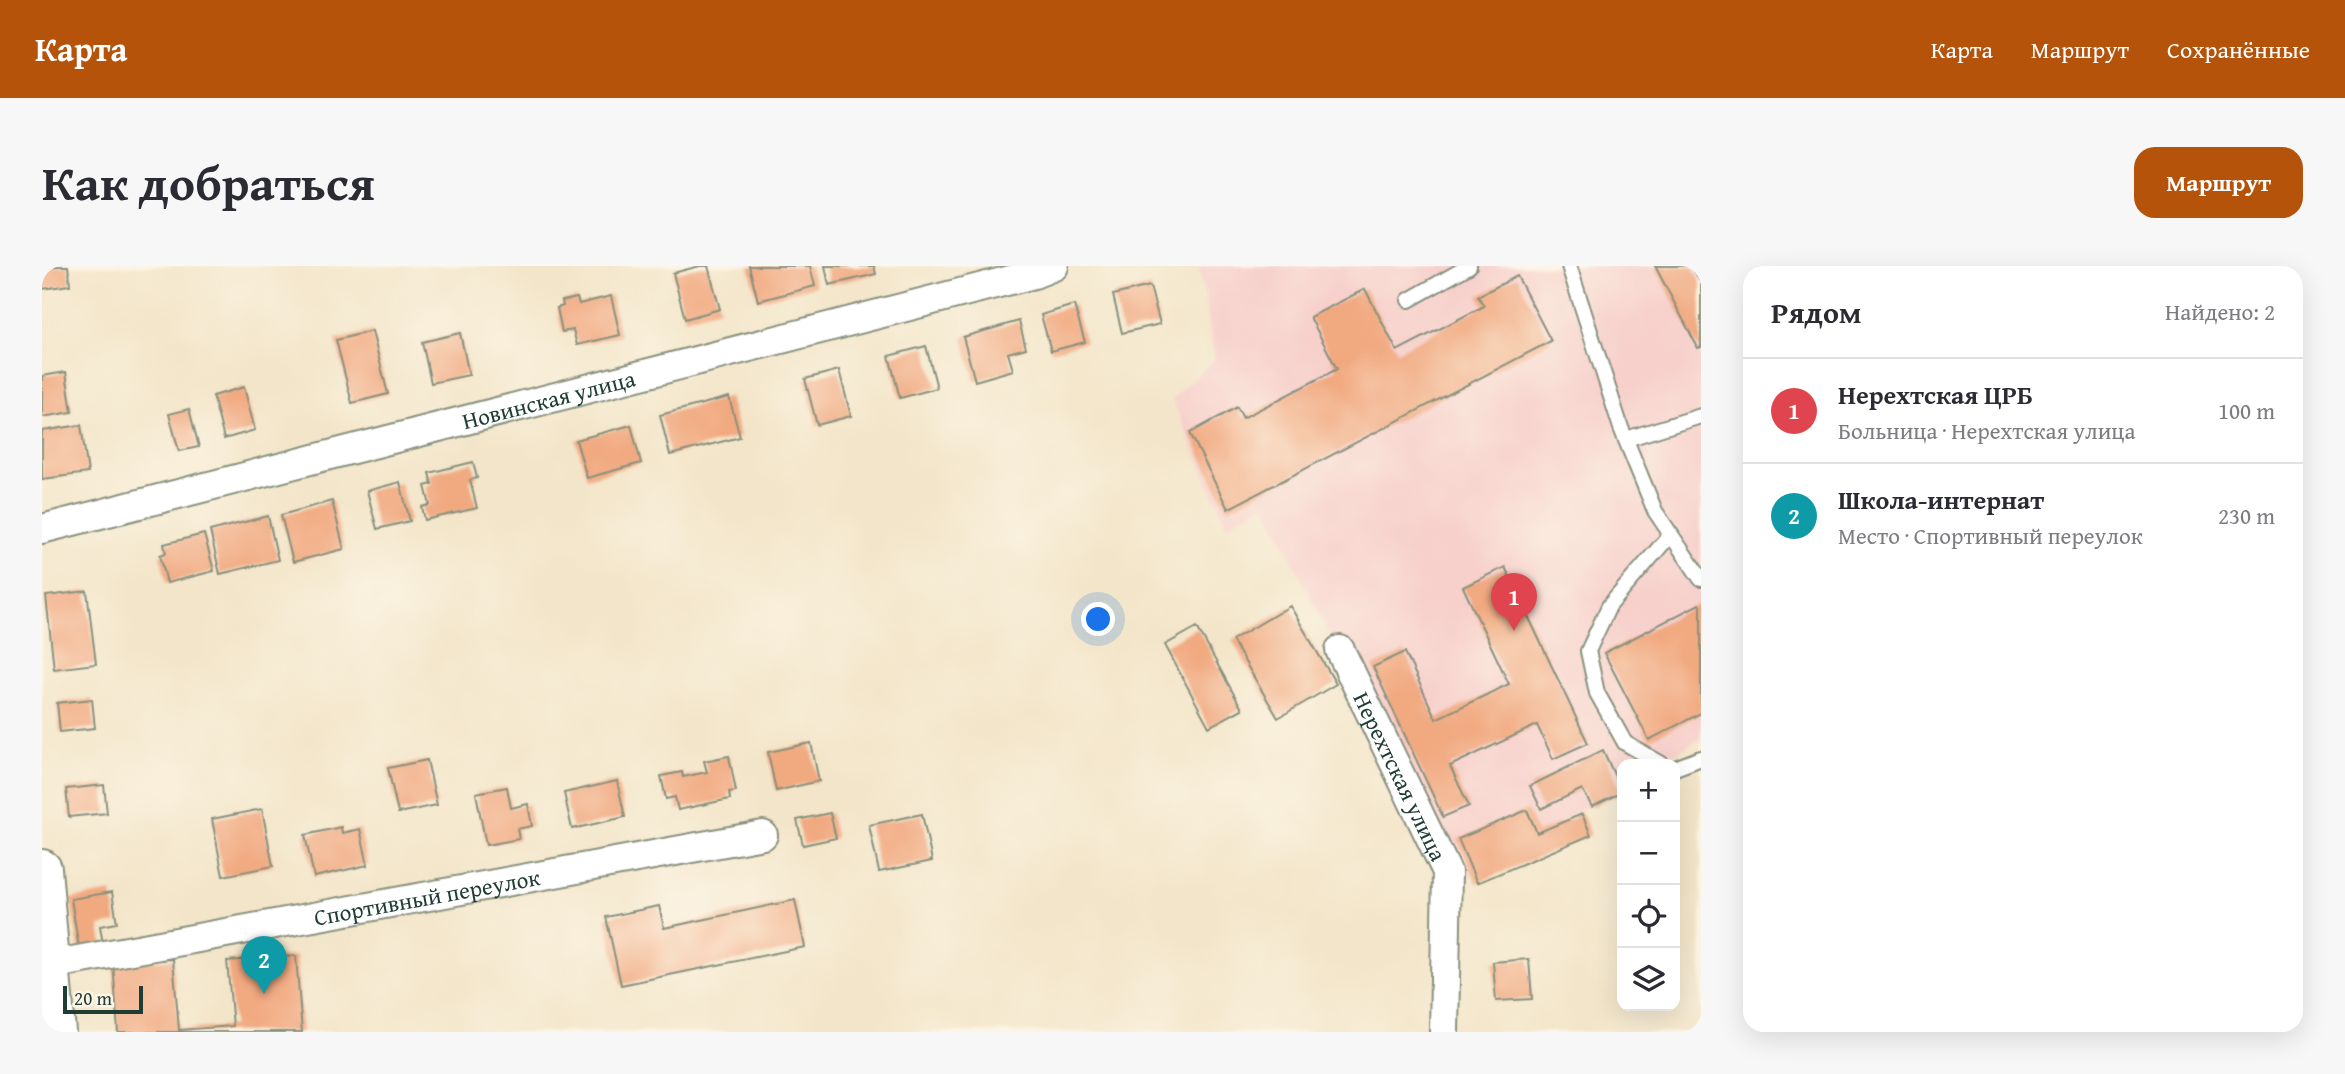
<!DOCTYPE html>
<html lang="ru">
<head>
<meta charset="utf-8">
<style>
  :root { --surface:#fff; --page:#f7f7f7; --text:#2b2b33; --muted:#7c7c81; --line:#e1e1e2; --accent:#b45309 }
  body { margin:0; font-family:"Gentium Book Plus",serif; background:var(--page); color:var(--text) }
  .controls { position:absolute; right:21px; bottom:21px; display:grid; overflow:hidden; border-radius:14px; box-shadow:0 7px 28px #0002 }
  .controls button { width:63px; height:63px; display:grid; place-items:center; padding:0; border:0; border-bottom:2px solid var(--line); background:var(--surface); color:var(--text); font:35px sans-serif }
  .scale { position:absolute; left:21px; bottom:18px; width:80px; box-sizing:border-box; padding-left:7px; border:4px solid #1f3d34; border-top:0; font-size:19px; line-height:24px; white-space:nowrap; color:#1f3d34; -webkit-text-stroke:5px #fcf5e5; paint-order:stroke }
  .you { position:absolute; left:1057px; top:354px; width:24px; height:24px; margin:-18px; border:5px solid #fff; border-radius:50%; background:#1a73e8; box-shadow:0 0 0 10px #1a73e833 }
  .badge { display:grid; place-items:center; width:46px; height:46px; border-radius:50%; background:var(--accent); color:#fff; font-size:23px; font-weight:700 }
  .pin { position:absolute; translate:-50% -58px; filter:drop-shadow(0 2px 4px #0008) }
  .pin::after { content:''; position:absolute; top:37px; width:24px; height:21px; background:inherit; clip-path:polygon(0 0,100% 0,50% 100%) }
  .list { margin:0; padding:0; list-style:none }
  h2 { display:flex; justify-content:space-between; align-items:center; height:91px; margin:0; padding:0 28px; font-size:30px }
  h2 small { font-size:23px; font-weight:400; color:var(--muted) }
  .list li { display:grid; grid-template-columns:46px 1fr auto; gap:21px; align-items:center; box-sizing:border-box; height:105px; padding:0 28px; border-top:2px solid var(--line) }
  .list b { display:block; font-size:26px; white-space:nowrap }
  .list p { margin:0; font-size:23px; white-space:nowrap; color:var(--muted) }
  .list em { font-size:23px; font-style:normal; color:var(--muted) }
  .icon { flex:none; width:38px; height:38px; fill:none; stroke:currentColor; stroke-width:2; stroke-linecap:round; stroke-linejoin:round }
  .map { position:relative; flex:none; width:1659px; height:766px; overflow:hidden; border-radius:21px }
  header { display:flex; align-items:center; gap:42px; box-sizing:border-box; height:98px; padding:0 35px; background:var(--accent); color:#fff }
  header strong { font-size:33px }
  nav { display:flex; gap:38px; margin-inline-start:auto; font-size:24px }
  .intro { display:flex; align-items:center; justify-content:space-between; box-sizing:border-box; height:168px; padding:0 42px }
  h1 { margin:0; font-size:49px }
  .button { padding:18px 32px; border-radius:21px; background:var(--accent); color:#fff; font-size:24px; font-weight:700 }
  main { display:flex; gap:42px; padding:0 42px }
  aside { flex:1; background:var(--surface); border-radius:21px; box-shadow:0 7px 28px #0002 }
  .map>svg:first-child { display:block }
  .built { fill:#f7d0cc }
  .building { fill:#f1a980 }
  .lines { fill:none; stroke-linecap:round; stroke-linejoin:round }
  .lane-casing { stroke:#89917e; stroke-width:18 }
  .street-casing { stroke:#89917e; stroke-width:32 }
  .secondary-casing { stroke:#89917e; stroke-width:42 }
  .lane { stroke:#fff; stroke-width:14 }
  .street { stroke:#fff; stroke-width:28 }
  .secondary { stroke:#fff; stroke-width:38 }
  .labels { text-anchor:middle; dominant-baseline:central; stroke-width:5; stroke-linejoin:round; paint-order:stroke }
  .street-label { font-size:23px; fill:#1f3d34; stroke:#fcf5e5 }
</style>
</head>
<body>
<header>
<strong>Карта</strong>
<nav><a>Карта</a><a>Маршрут</a><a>Сохранённые</a></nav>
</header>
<div class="intro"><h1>Как добраться</h1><a class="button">Маршрут</a></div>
<main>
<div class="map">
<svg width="1659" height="766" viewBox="0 0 1659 766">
  <rect width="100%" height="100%" fill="#fcf5e5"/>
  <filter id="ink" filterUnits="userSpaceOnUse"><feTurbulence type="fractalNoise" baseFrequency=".0143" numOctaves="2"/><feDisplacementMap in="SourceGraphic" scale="14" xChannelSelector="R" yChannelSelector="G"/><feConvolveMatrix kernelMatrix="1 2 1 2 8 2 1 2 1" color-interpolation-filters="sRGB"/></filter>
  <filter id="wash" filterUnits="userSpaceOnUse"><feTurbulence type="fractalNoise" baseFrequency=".00686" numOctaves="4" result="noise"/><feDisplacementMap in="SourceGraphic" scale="28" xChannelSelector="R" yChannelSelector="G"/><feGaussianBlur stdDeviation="1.57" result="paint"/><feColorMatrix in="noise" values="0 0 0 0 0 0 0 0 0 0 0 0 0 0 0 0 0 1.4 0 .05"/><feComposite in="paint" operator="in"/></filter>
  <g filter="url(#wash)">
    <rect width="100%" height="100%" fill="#f3e5c9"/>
    <path class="built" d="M 1157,0 L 1659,0 L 1659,472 L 1615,498 L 1580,498 L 1580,519 L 1410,621 L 1223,237 L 1185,259 L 1130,133 L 1173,93 Z"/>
    <g id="blocks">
      <path class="building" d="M 0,0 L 26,0 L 28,19 L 0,23 Z
        M 658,0 L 666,0 L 678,43 L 643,53 L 631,7 Z
        M 707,0 L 768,0 L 773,20 L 716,35 Z
        M 783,0 L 832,0 L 834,8 L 787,19 Z
        M 1613,0 L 1650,0 L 1659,17 L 1659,81 L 1656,82 Z
        M 1475,10 L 1509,75 L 1186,243 L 1148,167 L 1195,141 L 1201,152 L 1295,103 L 1268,51 L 1323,23 L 1355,85 L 1442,40 L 1436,30 Z
        M 1108,20 L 1118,58 L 1080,67 L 1071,29 Z
        M 569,30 L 578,69 L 535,79 L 531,64 L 520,66 L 515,42 L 521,40 L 520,35 L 535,32 L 537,38 Z
        M 1032,39 L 1043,76 L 1009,85 L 999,49 Z
        M 977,55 L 984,82 L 966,87 L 971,104 L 933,115 L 921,71 Z
        M 330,65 L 346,128 L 310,137 L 294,74 Z
        M 418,67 L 427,109 L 389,117 L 380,76 Z
        M 884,80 L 895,122 L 858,132 L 847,90 Z
        M 797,104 L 809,150 L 775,159 L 763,113 Z
        M 24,106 L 30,146 L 0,151 L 0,110 Z
        M 202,121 L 213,164 L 182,173 L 171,130 Z
        M 687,131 L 698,171 L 628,189 L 618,149 Z
        M 147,143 L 157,181 L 137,185 L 127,148 Z
        M 39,159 L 46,207 L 0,213 L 0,165 Z
        M 589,159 L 599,197 L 545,212 L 534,174 Z
        M 431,196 L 435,212 L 428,214 L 435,242 L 383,254 L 380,241 L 388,239 L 383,220 L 390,218 L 387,207 Z
        M 358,216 L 368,255 L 335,263 L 325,225 Z
        M 290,235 L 302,283 L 251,296 L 239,249 Z
        M 226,250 L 236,294 L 178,308 L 168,265 Z
        M 162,268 L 172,305 L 125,317 L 118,289 L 124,287 L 122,278 Z
        M 1463,301 L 1546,477 L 1511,493 L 1495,459 L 1408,500 L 1427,540 L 1401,551 L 1331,401 L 1363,386 L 1394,453 L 1467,418 L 1421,321 Z
        M 45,325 L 54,398 L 12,403 L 4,330 Z
        M 1657,338 L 1659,342 L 1659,447 L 1607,474 L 1562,387 Z
        M 1248,340 L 1294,418 L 1236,452 L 1190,374 Z
        M 1155,361 L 1200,443 L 1167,461 L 1123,379 Z
        M 50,433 L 53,462 L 18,466 L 15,437 Z
        M 769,477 L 777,515 L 734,525 L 726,486 Z
        M 1561,484 L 1580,526 L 1550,541 L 1540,523 L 1499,543 L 1488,520 Z
        M 687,490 L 694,525 L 687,526 L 688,533 L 636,544 L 633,531 L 624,533 L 619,510 L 640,506 L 641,511 L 665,506 L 662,495 Z
        M 385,494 L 395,539 L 356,547 L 346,502 Z
        M 575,515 L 583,551 L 530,563 L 522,527 Z
        M 62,519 L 65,547 L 27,551 L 24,523 Z
        M 465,521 L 469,542 L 486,538 L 490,560 L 475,563 L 477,573 L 444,579 L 434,527 Z
        M 220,543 L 231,600 L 181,610 L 170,553 Z
        M 1485,544 L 1495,567 L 1540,548 L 1549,569 L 1435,617 L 1416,573 Z
        M 788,547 L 794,572 L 761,579 L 755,554 Z
        M 880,548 L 890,595 L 837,606 L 827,559 Z
        M 299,561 L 300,567 L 318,563 L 326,599 L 272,611 L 263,569 Z
        M 70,626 L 75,657 L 58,660 L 61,678 L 37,682 L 29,633 Z
        M 753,634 L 763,681 L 579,719 L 564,651 L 617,640 L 622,662 Z
        M 254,690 L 260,766 L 76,766 L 71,697 L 131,693 L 137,764 L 191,760 L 185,695 Z
        M 1487,693 L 1490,733 L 1454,735 L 1451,696 Z"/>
    </g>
  </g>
  <g filter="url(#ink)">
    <use href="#blocks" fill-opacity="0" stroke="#89917e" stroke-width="2"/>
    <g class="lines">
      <g class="lane-casing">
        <path id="lane" d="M 1527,0 L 1579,162 L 1613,245 L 1659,313
          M 1367,34 L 1427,0
          M 1584,173 L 1659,150
          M 1620,498 L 1583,477 L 1555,427 L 1546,385 L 1567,340 L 1629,268
          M 1633,502 L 1659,492"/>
      </g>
      <g class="street-casing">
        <g id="street">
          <path id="s1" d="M 0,263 L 992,8 L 1012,0"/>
          <path id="s2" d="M 1298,384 L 1405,606 L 1402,766"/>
          <path id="s3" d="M 8,699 L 721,569"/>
        </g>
      </g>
      <g class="secondary-casing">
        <path id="secondary" d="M 0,603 L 14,766"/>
      </g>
      <use href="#lane" class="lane"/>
      <use href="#street" class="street"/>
      <use href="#secondary" class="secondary"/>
    </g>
  </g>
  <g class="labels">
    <g class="street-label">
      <text stroke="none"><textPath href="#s1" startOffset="523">Новинская улица</textPath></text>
      <text stroke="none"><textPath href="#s2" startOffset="140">Нерехтская улица</textPath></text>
      <text stroke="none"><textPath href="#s3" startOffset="383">Спортивный переулок</textPath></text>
    </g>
  </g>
</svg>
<div class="controls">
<button>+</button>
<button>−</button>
<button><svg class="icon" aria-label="locate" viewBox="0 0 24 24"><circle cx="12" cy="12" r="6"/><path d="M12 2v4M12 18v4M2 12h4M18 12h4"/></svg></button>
<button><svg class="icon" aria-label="layers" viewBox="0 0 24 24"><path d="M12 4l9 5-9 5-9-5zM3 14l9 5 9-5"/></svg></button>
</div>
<div class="scale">20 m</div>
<div class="you"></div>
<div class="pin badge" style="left:1472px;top:365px;background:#e0444e">1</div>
<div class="pin badge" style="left:222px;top:728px;background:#0f9aa8">2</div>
</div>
<aside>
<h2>Рядом<small>Найдено: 2</small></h2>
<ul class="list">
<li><span class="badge" style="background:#e0444e">1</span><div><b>Нерехтская ЦРБ</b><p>Больница · Нерехтская улица</p></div><em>100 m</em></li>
<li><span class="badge" style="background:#0f9aa8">2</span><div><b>Школа-интернат</b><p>Место · Спортивный переулок</p></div><em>230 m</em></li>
</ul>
</aside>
</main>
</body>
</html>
